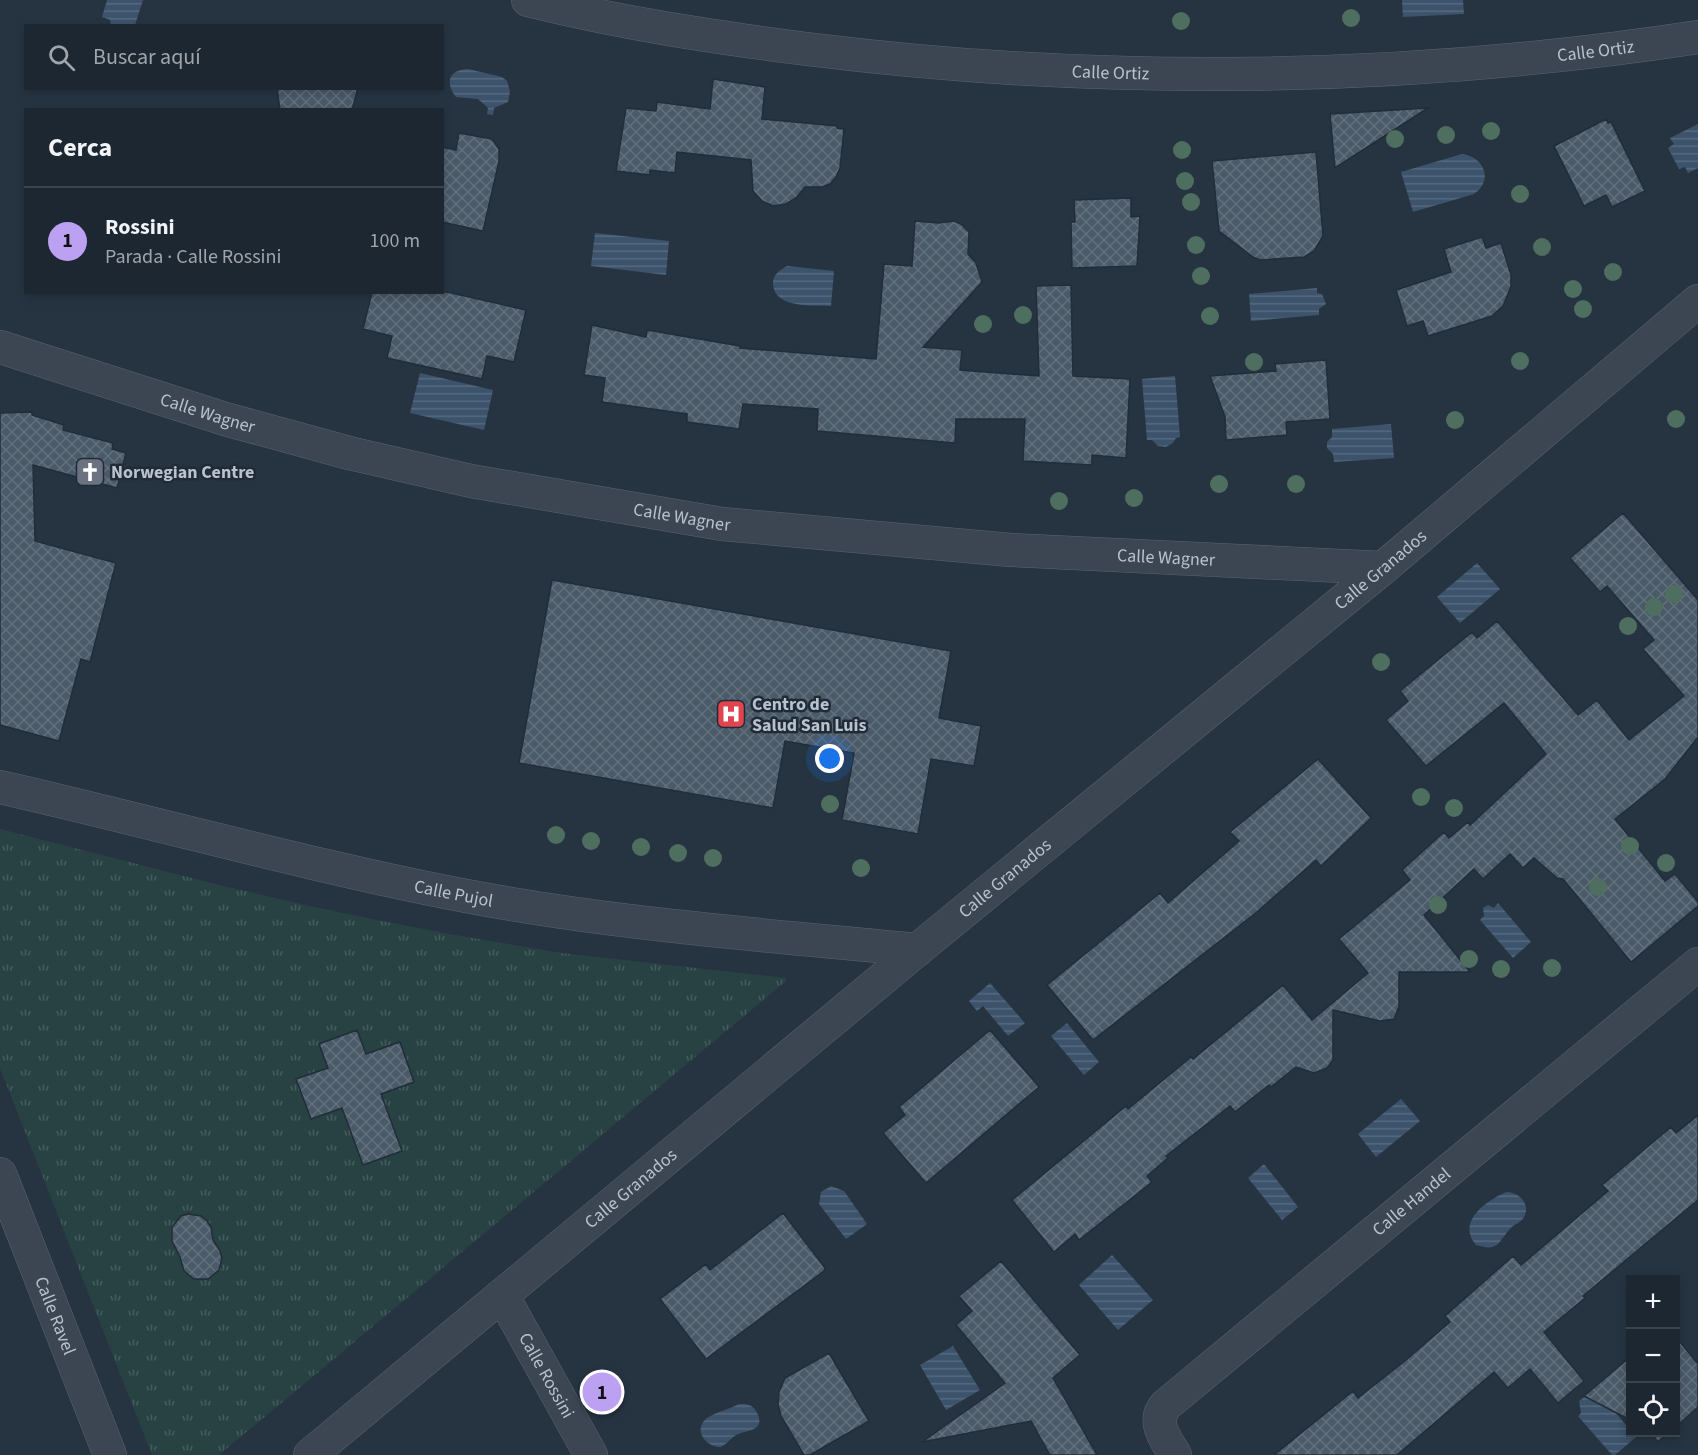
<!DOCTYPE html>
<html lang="es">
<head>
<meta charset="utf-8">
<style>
  :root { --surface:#1c2732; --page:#252f3a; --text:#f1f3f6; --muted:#a0a5ac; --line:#3a444d; --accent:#bca0f2 }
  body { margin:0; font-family:"Source Sans 3",sans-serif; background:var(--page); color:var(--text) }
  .controls { position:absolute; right:18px; bottom:18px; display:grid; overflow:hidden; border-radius:0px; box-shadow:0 3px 9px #0003 }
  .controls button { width:54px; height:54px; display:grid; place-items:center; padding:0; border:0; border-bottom:2px solid var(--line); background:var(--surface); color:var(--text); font:30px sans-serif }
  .you { position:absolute; left:830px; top:759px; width:21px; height:21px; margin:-15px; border:4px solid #fff; border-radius:50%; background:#1a73e8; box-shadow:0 0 0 9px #1a73e833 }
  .badge { display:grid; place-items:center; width:39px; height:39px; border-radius:50%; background:var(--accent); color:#111; font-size:20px; font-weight:700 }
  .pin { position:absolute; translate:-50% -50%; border:3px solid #fff; box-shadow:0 2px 6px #0006 }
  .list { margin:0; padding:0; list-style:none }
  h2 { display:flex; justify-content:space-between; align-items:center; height:78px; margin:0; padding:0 24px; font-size:26px }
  h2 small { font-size:20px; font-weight:400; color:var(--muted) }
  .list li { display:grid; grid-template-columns:39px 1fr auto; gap:18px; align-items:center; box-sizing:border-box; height:108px; padding:0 24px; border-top:2px solid var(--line) }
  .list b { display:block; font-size:22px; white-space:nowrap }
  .list p { margin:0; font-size:20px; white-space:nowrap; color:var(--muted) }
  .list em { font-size:20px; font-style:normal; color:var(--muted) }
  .icon { flex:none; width:33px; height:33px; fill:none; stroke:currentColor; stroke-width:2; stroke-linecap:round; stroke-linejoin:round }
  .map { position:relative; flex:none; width:1698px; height:1455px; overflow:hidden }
  .search { position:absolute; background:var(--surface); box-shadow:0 3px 9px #0003; left:24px; top:24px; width:420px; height:66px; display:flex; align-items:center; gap:15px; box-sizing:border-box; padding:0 21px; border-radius:0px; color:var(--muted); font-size:22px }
  .panel { position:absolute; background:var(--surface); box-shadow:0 3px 9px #0003; left:24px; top:108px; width:420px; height:186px; border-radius:0px }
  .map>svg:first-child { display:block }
  .park { fill:url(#park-tufts) }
  .water { fill:url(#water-rules) }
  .building { fill:url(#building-cross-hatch); stroke:#212d39; stroke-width:1.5 }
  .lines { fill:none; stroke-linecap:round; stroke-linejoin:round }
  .minor-casing { stroke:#59646f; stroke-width:34 }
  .minor { stroke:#3b4652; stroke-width:33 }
  .tree { fill:#4e6e5f }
  .labels { text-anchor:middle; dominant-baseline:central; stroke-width:5; stroke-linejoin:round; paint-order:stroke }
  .street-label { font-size:18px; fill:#b8c1cc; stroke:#1f2b37 }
  .poi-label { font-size:18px; font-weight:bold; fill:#b8c1cc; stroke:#1f2b37; text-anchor:start }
</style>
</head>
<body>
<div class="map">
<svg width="1698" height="1455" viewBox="0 0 1698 1455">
  <defs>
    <pattern id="park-tufts" width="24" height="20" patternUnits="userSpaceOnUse" patternTransform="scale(1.5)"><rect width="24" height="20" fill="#284243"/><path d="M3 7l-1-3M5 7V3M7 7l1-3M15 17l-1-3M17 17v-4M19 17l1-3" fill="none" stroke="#455c5d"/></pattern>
    <pattern id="water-rules" width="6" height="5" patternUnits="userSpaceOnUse" patternTransform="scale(1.5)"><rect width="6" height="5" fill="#3c536b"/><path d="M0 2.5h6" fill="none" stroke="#566a7f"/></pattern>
    <pattern id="building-cross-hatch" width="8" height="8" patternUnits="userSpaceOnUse" patternTransform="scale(1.5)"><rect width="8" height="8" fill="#4a5a68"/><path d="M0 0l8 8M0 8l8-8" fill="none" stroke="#62707c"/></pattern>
  </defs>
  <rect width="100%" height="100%" fill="#263442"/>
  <path class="park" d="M 0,829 L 227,887 L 337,912 L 449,934 L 561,953 L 786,978 L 786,981 L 219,1455 L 152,1455 L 0,1068 Z"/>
  <path class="water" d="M 107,0 L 143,0 L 135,25 L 111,25 L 110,20 L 102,17 Z
    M 1402,0 L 1463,0 L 1464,14 L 1403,17 Z
    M 468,69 L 502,77 L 507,81 L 510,91 L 508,102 L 494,108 L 493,115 L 487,114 L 488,108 L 478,99 L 456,97 C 445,83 448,70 468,69 Z
    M 1698,124 L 1698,168 L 1688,173 L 1685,167 L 1679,169 L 1668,148 L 1674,144 L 1670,138 Z
    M 1462,154 C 1484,157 1494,180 1474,194 L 1413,212 L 1401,172 Z
    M 595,233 L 669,241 L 666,275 L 591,266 Z
    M 787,266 L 834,271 L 831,306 C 814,305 774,309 773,284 C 773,274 779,271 787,266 Z
    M 1317,288 L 1317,293 L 1322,294 L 1326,304 L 1319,309 L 1319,315 L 1251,321 L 1249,294 Z
    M 420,373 L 493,390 L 484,430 L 410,413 Z
    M 1175,376 L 1180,437 L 1176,438 L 1173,443 L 1166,447 L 1158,446 L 1152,440 L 1147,440 L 1142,379 Z
    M 1391,424 L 1394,458 L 1334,462 L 1333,454 L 1327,448 L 1327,442 L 1332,437 L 1332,429 Z
    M 1477,563 L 1500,589 L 1460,623 L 1437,597 Z
    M 1498,903 L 1531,942 L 1513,958 L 1480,920 L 1484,916 L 1483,908 L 1488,905 L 1494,908 Z
    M 990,983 L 1025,1023 L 1008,1036 L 983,1006 L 977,1011 L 969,1001 Z
    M 1067,1023 L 1099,1062 L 1084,1075 L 1051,1036 Z
    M 1401,1099 L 1420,1121 L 1376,1157 L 1358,1134 Z
    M 1264,1164 L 1298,1207 L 1282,1220 L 1248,1178 Z
    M 831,1186 L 844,1191 L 867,1224 L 846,1239 L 819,1204 L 821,1192 Z
    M 1506,1192 C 1519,1192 1531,1204 1524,1217 C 1521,1223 1514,1224 1510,1229 C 1497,1243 1499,1252 1476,1245 C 1456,1222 1486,1201 1506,1192 Z
    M 1112,1255 L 1153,1300 L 1118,1330 L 1079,1285 Z
    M 953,1346 L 980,1390 L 946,1410 L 920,1365 Z
    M 1587,1395 L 1601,1395 L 1630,1430 L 1630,1432 L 1636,1437 L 1615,1455 L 1612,1455 L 1578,1416 L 1581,1413 L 1579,1401 Z
    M 739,1404 C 746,1404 752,1404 756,1411 C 768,1432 745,1430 736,1435 C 731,1438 727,1444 721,1447 C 706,1447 692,1430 707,1418 C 716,1412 730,1409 739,1404 Z"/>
  <path class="building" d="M 713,79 L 765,87 L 762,119 L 837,126 L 837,128 L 844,129 L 840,168 L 836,177 L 830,184 L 822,187 L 805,187 L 796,198 L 786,204 L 773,206 L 762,201 L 753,191 L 751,160 L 677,152 L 675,173 L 650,170 L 650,175 L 616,171 L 626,108 L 656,111 L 657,102 L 710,109 Z
    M 277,88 L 358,88 L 352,110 L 280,110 Z
    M 1428,108 L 1335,168 L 1330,114 Z
    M 1606,119 L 1608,123 L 1611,122 L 1645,191 L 1612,207 L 1606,195 L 1584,206 L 1554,146 Z
    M 459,133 L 492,139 L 499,149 L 499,161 L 483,231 L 442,222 L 442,147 L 456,150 Z
    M 1316,152 L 1323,236 L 1314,251 L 1304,257 L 1260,260 L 1253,257 L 1219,231 L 1212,161 Z
    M 1131,198 L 1131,217 L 1140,216 L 1137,266 L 1072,268 L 1071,222 L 1075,222 L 1074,200 Z
    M 915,221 L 939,223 L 954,221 L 961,224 L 969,232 L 968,254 L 976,263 L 982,282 L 923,347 L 962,350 L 960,370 L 1039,376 L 1036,286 L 1071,285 L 1073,376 L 1130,379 L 1126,458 L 1092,455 L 1092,465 L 1023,461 L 1025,419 L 956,419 L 955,443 L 817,431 L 818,409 L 743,404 L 739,429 L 687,422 L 687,414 L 602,402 L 605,378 L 584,375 L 592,325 L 646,337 L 647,330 L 740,346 L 740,348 L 876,359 L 884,264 L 912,266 Z
    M 1482,237 L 1486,248 L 1501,243 L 1511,275 L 1511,286 L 1503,306 L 1492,316 L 1428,336 L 1423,321 L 1407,326 L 1396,290 L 1451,272 L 1444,249 Z
    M 372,292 L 447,292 L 526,310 L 514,362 L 487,356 L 482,379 L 387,358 L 392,336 L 363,329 Z
    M 1326,360 L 1330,419 L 1286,422 L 1287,435 L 1226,440 L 1225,417 L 1210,376 L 1276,371 L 1275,364 Z
    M 32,412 L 32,415 L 64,425 L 63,430 L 113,443 L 112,449 L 126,453 L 117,488 L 33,465 L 35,541 L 116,563 L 90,662 L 81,659 L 59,741 L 0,725 L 0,413 Z
    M 1623,513 L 1698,600 L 1698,737 L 1665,779 L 1615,819 L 1665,881 L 1675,874 L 1698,902 L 1698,906 L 1631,962 L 1563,879 L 1557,878 L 1534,858 L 1523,868 L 1510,854 L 1483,879 L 1474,869 L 1424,915 L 1470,972 L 1399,972 L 1399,1011 L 1398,1009 L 1394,1019 L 1380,1021 L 1333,1010 L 1333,1060 L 1327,1068 L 1314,1073 L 1296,1067 L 1271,1087 L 1269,1085 L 1235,1112 L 1230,1106 L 1166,1156 L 1168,1158 L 1147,1176 L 1152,1182 L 1079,1240 L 1075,1234 L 1054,1252 L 1012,1200 L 1126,1106 L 1128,1109 L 1191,1057 L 1193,1059 L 1283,985 L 1312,1020 L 1368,973 L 1339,939 L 1410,880 L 1402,870 L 1444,832 L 1449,838 L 1468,822 L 1470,825 L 1546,754 L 1504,703 L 1426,766 L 1386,720 L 1408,701 L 1400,691 L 1472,632 L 1477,638 L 1497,621 L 1578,715 L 1597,700 L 1629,740 L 1684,696 L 1643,649 L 1654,640 L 1607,586 L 1600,592 L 1570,558 Z
    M 552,580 L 951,651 L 939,718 L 981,726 L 974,766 L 931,759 L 918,834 L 842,820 L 854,753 L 785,741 L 773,808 L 519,763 Z
    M 1318,759 L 1371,818 L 1321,866 L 1316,860 L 1257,912 L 1093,1040 L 1047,985 L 1160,893 L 1168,903 L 1239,841 L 1230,832 Z
    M 357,1030 L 366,1054 L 400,1042 L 414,1082 L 381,1094 L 402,1151 L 363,1165 L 342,1108 L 311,1119 L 296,1079 L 328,1068 L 319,1044 Z
    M 990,1030 L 1039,1087 L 926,1183 L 883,1133 L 905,1115 L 899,1107 Z
    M 1698,1115 L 1698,1200 L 1583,1296 L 1585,1298 L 1544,1332 L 1584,1381 L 1558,1403 L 1530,1369 L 1508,1388 L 1494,1372 L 1397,1455 L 1274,1455 L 1353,1391 L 1358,1398 L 1406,1360 L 1450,1322 L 1445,1316 L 1513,1256 L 1521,1265 L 1608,1191 L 1602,1185 L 1671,1127 L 1676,1133 Z
    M 783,1213 L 825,1268 L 824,1271 L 706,1359 L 660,1299 L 706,1264 L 710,1270 Z
    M 188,1214 L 201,1216 L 207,1221 L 211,1227 L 213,1240 L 220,1251 L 222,1258 L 219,1270 L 208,1279 L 194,1279 L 184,1271 L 180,1257 L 172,1241 L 172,1227 L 181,1216 Z
    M 1001,1261 L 1080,1355 L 1053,1378 L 1097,1455 L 1050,1455 L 1031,1421 L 922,1442 L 1005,1383 L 956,1325 L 972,1311 L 959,1296 Z
    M 1676,1337 L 1698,1364 L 1698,1407 L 1676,1427 Z
    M 829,1353 L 869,1421 L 810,1455 L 804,1455 L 781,1416 L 778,1404 L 779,1392 L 785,1378 Z
    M 1630,1357 L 1630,1420 L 1584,1396 Z
    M 1650,1432 L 1669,1432 L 1658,1442 Z"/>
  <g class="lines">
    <g class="minor-casing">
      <g id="minor">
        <path id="s1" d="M 528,0 C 620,23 713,37 807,49 C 1102,86 1404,82 1698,37"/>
        <path id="s2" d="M 0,347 L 225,419 L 349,453 L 471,481 L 722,524 L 1011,550 L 1383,568"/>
        <path id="s3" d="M 0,787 C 154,822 306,865 461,895 C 611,924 765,935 917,950"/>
        <path id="s4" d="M 0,1174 L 110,1455"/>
        <path id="s5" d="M 502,1295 L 591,1455"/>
        <path id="s6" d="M 310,1455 L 917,950 L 1383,568 L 1698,301"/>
        <path id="s7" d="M 1175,1455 C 1166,1440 1151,1421 1166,1405 L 1698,964"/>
      </g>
    </g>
    <use href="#minor" class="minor"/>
  </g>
  <g class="tree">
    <circle cx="1351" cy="18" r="9"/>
    <circle cx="1181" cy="21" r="9"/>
    <circle cx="1491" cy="131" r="9"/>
    <circle cx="1446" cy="135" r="9"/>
    <circle cx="1395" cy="139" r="9"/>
    <circle cx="1182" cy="150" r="9"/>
    <circle cx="1185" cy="181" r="9"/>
    <circle cx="1520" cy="194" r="9"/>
    <circle cx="1191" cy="202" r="9"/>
    <circle cx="1196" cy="245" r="9"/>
    <circle cx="1542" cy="247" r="9"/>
    <circle cx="1613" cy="272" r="9"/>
    <circle cx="1201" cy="276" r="9"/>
    <circle cx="1573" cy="289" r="9"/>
    <circle cx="1583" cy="309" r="9"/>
    <circle cx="1023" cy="315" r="9"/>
    <circle cx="1210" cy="316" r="9"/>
    <circle cx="983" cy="324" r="9"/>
    <circle cx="1520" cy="361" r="9"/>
    <circle cx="1254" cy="362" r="9"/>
    <circle cx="1676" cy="419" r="9"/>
    <circle cx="1455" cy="420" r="9"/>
    <circle cx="1219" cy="484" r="9"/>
    <circle cx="1296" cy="484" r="9"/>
    <circle cx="1134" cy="498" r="9"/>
    <circle cx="1059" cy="501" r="9"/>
    <circle cx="1674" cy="594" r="9"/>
    <circle cx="1654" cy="607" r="9"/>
    <circle cx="1628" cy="626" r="9"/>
    <circle cx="1381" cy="662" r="9"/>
    <circle cx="1421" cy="797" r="9"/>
    <circle cx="830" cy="804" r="9"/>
    <circle cx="1454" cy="808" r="9"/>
    <circle cx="556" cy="835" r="9"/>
    <circle cx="591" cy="841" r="9"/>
    <circle cx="1630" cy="846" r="9"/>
    <circle cx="641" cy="847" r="9"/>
    <circle cx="678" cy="853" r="9"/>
    <circle cx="713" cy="858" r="9"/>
    <circle cx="1666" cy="863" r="9"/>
    <circle cx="861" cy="868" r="9"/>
    <circle cx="1598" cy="887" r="9"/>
    <circle cx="1438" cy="905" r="9"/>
    <circle cx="1469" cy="959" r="9"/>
    <circle cx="1552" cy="968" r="9"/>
    <circle cx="1501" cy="969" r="9"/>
  </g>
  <defs>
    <g id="church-square" transform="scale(1.5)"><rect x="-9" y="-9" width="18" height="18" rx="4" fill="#6b7280" stroke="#1f2b37"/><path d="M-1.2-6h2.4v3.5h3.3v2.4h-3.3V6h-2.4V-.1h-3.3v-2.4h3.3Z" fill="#fff"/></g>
    <g id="hospital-square" transform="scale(1.5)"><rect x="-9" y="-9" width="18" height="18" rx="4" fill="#e0444e" stroke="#1f2b37"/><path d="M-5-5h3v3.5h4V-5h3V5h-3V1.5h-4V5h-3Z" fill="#fff"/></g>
  </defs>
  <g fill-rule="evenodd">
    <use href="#church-square" x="90" y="472"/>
    <use href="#hospital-square" x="731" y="714"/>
  </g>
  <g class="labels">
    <g class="street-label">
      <text stroke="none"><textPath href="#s1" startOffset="1074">Calle Ortiz</textPath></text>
      <text stroke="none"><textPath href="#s1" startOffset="588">Calle Ortiz</textPath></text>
      <text stroke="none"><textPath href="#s2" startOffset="218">Calle Wagner</textPath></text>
      <text stroke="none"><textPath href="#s2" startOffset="704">Calle Wagner</textPath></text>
      <text stroke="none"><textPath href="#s2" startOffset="1190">Calle Wagner</textPath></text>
      <text stroke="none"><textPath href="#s6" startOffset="1389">Calle Granados</textPath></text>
      <text stroke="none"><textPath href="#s6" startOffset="903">Calle Granados</textPath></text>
      <text stroke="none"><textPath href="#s3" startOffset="466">Calle Pujol</textPath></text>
      <text stroke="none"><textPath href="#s6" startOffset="417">Calle Granados</textPath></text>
      <text stroke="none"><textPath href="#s7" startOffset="374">Calle Handel</textPath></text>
      <text stroke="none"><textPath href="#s4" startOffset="152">Calle Ravel</textPath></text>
      <text stroke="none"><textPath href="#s5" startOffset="92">Calle Rossini</textPath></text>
    </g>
    <g class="poi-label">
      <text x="111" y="472">Norwegian Centre</text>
      <text x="752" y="704">Centro de<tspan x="752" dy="21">Salud San Luis</tspan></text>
    </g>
  </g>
</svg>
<div class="controls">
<button>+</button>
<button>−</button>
<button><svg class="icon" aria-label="locate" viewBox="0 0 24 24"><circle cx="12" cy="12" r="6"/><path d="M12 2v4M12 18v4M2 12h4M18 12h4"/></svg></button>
</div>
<div class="you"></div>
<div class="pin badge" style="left:602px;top:1392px">1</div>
<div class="search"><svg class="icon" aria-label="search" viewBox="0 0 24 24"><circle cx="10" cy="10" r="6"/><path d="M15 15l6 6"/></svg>Buscar aquí</div>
<section class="panel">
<h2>Cerca<small></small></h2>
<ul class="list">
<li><span class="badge">1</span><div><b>Rossini</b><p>Parada · Calle Rossini</p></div><em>100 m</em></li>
</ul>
</section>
</div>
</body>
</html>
